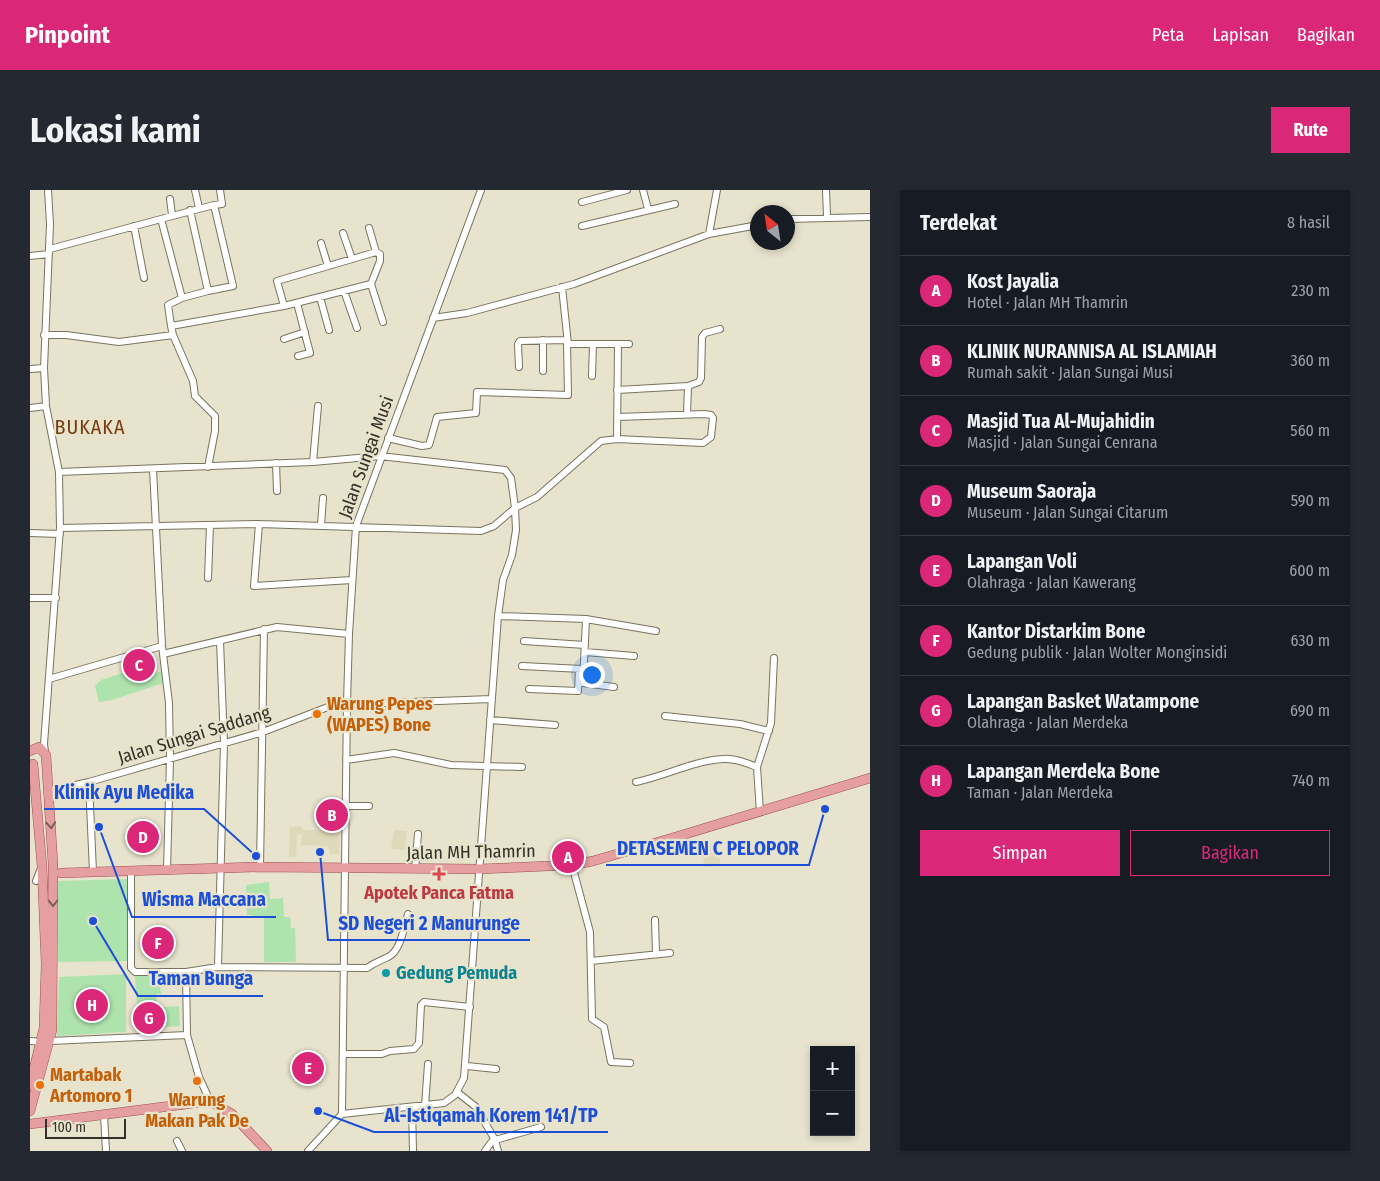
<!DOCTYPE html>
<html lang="id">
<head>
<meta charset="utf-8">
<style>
  :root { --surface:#171b24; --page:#242831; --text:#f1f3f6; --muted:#9ea1a6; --line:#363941; --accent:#db2777 }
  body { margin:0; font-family:"Fira Sans Condensed",sans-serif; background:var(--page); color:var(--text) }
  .controls { position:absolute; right:15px; bottom:15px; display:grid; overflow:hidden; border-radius:0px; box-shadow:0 2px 8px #0003 }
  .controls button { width:45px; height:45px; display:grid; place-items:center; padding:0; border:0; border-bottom:1px solid var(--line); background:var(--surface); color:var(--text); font:25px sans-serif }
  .compass { position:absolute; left:720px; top:15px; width:45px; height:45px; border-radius:50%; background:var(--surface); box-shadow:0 2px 8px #0003; rotate:330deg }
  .scale { position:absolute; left:15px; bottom:12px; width:81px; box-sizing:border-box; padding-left:5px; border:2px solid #333128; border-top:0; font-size:14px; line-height:18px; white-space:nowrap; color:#333128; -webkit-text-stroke:4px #e7e3cc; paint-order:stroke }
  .you { position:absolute; left:561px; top:484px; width:18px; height:18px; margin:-12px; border:4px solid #fff; border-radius:50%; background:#1a73e8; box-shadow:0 0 0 8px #1a73e833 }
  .badge { display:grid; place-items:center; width:32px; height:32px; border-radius:50%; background:var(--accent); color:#fff; font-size:16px; font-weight:700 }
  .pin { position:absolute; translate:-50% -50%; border:2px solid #fff; box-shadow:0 1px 5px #0006 }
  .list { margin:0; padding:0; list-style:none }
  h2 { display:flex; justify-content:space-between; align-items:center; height:65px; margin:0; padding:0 20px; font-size:21px }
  h2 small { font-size:16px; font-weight:400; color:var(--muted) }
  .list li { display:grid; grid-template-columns:32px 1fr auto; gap:15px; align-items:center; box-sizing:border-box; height:70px; padding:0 20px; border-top:1px solid var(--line) }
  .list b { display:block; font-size:19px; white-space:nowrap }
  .list p { margin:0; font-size:16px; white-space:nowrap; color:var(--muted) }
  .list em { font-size:16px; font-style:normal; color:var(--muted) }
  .actions { display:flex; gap:10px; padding:15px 20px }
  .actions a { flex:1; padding:11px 0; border:1px solid var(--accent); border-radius:0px; text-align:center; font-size:18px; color:var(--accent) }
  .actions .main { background:var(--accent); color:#fff }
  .map { position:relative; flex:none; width:840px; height:961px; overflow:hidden; border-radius:0px }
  header { display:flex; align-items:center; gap:30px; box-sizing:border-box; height:70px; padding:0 25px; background:var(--accent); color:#fff }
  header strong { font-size:24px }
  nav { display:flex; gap:28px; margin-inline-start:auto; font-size:18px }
  .intro { display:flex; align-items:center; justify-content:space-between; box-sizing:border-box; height:120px; padding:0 30px }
  h1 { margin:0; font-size:35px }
  .button { padding:12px 22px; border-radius:0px; background:var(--accent); color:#fff; font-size:18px; font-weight:700 }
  main { display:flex; gap:30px; padding:0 30px }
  aside { flex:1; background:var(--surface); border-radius:0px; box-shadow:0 2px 8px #0003 }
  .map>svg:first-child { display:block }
  .built { fill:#dfd9bb }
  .green { fill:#afe3ad }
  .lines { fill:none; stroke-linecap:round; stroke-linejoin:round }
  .minor-casing { stroke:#78745f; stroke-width:8 }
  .major-casing { stroke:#9d4f4d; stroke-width:10 }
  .minor { stroke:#fff; stroke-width:6 }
  .major { stroke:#e69fa0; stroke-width:9 }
  .oneway { stroke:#7b5d58 }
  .food-dot { fill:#e8710a; stroke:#e7e3cc; stroke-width:2 }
  .health-dot { fill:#e0444e; stroke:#e7e3cc; stroke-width:2 }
  .culture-dot { fill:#0f9aa8; stroke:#e7e3cc; stroke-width:2 }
  .labels { text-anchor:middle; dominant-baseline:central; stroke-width:4.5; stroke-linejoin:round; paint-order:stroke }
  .street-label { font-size:18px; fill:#333128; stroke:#e7e3cc }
  .food-label { font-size:18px; font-weight:bold; fill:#c56008; stroke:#e7e3cc; text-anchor:start }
  .health-label { font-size:18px; font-weight:bold; fill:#be3a42; stroke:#e7e3cc }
  .culture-label { font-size:18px; font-weight:bold; fill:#0d838f; stroke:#e7e3cc; text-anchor:start }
  .quarter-label { font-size:20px; letter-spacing:1px; fill:#783b0f; stroke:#e7e3cc }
  .leader { fill:none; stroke:#1d4ed8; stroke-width:2 }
  .callout-dot { fill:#1d4ed8; stroke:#e7e3cc; stroke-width:2 }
  .callout-label { font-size:19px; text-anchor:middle; font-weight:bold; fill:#1d4ed8; stroke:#e7e3cc; stroke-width:4.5; stroke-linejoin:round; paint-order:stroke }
</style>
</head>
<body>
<header>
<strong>Pinpoint</strong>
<nav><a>Peta</a><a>Lapisan</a><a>Bagikan</a></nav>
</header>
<div class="intro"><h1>Lokasi kami</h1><a class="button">Rute</a></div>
<main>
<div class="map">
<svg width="840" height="961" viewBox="0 0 840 961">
  <rect width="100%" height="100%" fill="#e7e3cc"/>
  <path class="built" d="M 260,636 L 272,637 L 272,640 L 310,640 L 309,664 L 300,664 L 298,656 L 271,655 L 272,644 L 267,646 L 266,667 L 259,667 Z
    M 364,640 L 377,641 L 374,660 L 361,659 Z
    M 679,656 L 688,656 L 691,676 L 675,677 L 673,669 L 677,668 L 675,659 Z"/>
  <path class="green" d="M 102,480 L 106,491 L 131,481 L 133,493 L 82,510 L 69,512 L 65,496 L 71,490 Z
    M 98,689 L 99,771 L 28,772 L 28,691 Z
    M 239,692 L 240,709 L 253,708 L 254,727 L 260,727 L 261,738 L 265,738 L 266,772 L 234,772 L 234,728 L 222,728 L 222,725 L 217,725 L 216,695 Z
    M 96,784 L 96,842 L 27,846 L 29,787 Z
    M 129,785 L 131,804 L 126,804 L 127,814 L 107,816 L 105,786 Z
    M 149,816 L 150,836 L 106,839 L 105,819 Z"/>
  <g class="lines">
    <g class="minor-casing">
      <path id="minor" d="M 165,0 L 169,18
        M 613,0 L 618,19
        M 796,0 L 797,26
        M 140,9 L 142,25
        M 552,12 L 597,0
        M 184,15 L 192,14 L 190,0
        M 131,29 L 184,15 L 203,96 L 178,101 L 160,20
        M 758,29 L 840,27
        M 104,36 L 114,88
        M 552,36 L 645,14
        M 339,38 L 346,62
        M 313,43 L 322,69
        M 679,44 L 687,0
        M 291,53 L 298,76
        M 20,59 L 131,29 L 152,108 L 178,101
        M 0,66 L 19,64
        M 532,97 L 538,154 L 599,154
        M 314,101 L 327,138
        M 290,107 L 299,140
        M 267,113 L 280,163 L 268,166
        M 254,116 L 247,91 L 346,62 L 350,64 L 350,71 L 341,94 L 353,132
        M 403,128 L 437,123 L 544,94 L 679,44 L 728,35
        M 141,136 L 138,115 L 152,108
        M 14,145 L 36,145 L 89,152 L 143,145 L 163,191 L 165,206 L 185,226 L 185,241 L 178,277
        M 143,145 L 141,136 L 254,116 L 341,94
        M 254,149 L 275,142
        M 489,177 L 488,154 L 490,151 L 537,150
        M 0,179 L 14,178
        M 513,181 L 513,150
        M 562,186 L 563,154
        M 587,200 L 658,196 L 669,192 L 671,188 L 672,147 L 675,143 L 690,139
        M 0,218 L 16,216
        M 657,224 L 658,196
        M 587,227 L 674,224 L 681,225 L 683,228 L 681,247 L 673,253 L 587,249
        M 358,248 L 392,256 L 399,255 L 407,227 L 446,223 L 447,202 L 538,205 L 537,153
        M 283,272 L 288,216
        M 246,273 L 247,301
        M 123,279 L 132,456 L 139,513 L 140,569 L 137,680
        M 29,282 L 283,272 L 350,266 L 475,280 L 481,288 L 485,318 L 464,336 L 451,341 L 229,334 L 30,338
        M 229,334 L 224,396 L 322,390
        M 291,335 L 293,308
        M 0,343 L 30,344
        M 178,388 L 180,335
        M 0,408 L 26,408
        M 468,426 L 556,429 L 626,441
        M 556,429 L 553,493 L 584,497
        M 494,451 L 555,455
        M 555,462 L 604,466
        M 133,464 L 247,437 L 319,444
        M 492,476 L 552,479
        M 19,489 L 132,456
        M 499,499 L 548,501 L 549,479
        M 635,526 L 710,534 L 739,541
        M 460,530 L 525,535
        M 15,562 L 14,554 L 30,338 L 29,282 L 16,216 L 14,178 L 20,34 L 18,0
        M 316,570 L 364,563 L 421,575 L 492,577
        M 727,577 L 741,533 L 744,468
        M 59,592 L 63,682
        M 606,592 C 635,586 663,571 693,569 C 705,568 716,573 727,577 L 730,622
        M 18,601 L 59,592 L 233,542 L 303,515 L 461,509
        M 315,616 L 339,616
        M 542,675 L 560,742 L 562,829 L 574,837 L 581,872 L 600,873
        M 230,677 L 234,439
        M 385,679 L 388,644
        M 101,681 L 101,778 L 105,782 L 156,782 L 188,777 L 337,778 C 345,772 350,771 358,767 C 371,761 374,736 378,724
        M 6,691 L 11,678
        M 625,730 L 626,764
        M 561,771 L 640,763
        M 188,777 L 194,553 L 190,451
        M 156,782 L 157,845 L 169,887 L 180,911
        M 0,851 L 12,852
        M 20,851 L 157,845
        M 313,864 L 352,864 L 360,861 L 384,859 L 389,853 L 391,815 L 394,812 L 440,817
        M 437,876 L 466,879
        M 427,902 L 446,917 L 465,950 L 511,937
        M 395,916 L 398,874
        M 382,917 L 383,961
        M 312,924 L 414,913 L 425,905 L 434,888 L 468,426 L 473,390 L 482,365 L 486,340 L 485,318 L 507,307 L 571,251 L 587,249 L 588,154
        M 74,925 L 76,961
        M 465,950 L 468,961
        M 147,951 L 152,961
        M 278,961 L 312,924 L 317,513 L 319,444 L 326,336 L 451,0
        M 455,961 L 463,950"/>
    </g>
    <g class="major-casing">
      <path id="major" d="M 0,561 L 9,557 L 16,565 L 23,674 L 22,840 L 0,921
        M 31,683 L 230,677 L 449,679 L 542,675 L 563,671 L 639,649 L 840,588
        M 0,895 L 14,838 L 16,774 L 12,676 L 3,574
        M 0,934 L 180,911 L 202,924 L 237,961"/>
    </g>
    <use href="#minor" class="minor"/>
    <use href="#major" class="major"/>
  </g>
  <defs><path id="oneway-chevron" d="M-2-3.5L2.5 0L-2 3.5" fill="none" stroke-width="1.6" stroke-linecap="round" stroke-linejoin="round" transform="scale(1.25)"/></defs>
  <g class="oneway">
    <use href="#oneway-chevron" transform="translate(21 635) rotate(86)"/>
    <use href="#oneway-chevron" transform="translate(23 713) rotate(90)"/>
  </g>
  <g class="food-dot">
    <circle cx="287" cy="524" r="5"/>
    <circle cx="167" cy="891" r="5"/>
    <circle cx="10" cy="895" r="5"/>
  </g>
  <path class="health-dot" d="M406.5 676.5h5v5h5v5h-5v5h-5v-5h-5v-5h5z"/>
  <circle class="culture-dot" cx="356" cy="783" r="5"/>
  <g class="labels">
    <g class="street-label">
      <text transform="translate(336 267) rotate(-70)">Jalan Sungai Musi</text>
      <text transform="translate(164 545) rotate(-17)">Jalan Sungai Saddang</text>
      <text transform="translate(441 662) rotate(-1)">Jalan MH Thamrin</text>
    </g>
    <g class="food-label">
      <text x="297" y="514">Warung Pepes<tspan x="297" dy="21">(WAPES) Bone</tspan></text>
      <text x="20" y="885">Martabak<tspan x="20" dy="21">Artomoro 1</tspan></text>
      <text x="167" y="910" text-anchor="middle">Warung<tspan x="167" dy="21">Makan Pak De</tspan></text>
    </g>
    <g class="health-label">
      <text x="409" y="703">Apotek Panca Fatma</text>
    </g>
    <g class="culture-label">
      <text x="366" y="783">Gedung Pemuda</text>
    </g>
    <g class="quarter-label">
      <text x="60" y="237">BUKAKA</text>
    </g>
  </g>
  <path class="leader" d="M226 666L174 619H14M795 619L779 675H576M69 637L102 727H246M290 662L298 750H500M63 731L108 806H233M288 921L344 942H578"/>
  <g class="callout-dot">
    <circle cx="226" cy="666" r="5"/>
    <circle cx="795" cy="619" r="5"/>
    <circle cx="69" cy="637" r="5"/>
    <circle cx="290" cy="662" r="5"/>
    <circle cx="63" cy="731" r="5"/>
    <circle cx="288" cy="921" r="5"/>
  </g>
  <g class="callout-label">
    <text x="94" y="609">Klinik Ayu Medika</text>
    <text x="678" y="665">DETASEMEN C PELOPOR</text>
    <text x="174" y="716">Wisma Maccana</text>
    <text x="399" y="740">SD Negeri 2 Manurunge</text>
    <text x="171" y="795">Taman Bunga</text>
    <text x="461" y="932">Al-Istiqamah Korem 141/TP</text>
  </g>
</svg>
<div class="controls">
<button>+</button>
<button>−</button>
</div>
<svg class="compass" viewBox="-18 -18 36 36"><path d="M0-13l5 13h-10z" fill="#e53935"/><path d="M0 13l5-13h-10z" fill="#9ea1a6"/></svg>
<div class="scale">100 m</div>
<div class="you"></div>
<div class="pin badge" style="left:538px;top:667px">A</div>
<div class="pin badge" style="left:302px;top:625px">B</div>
<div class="pin badge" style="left:109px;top:475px">C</div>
<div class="pin badge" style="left:113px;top:647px">D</div>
<div class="pin badge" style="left:278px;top:878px">E</div>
<div class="pin badge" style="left:128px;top:753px">F</div>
<div class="pin badge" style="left:119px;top:828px">G</div>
<div class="pin badge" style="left:62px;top:815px">H</div>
</div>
<aside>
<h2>Terdekat<small>8 hasil</small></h2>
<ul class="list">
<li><span class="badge">A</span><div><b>Kost Jayalia</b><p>Hotel · Jalan MH Thamrin</p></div><em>230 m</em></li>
<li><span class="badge">B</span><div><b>KLINIK NURANNISA AL ISLAMIAH</b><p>Rumah sakit · Jalan Sungai Musi</p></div><em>360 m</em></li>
<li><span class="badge">C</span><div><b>Masjid Tua Al-Mujahidin</b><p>Masjid · Jalan Sungai Cenrana</p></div><em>560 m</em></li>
<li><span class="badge">D</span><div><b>Museum Saoraja</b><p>Museum · Jalan Sungai Citarum</p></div><em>590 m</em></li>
<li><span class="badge">E</span><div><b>Lapangan Voli</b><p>Olahraga · Jalan Kawerang</p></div><em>600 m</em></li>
<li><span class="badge">F</span><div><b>Kantor Distarkim Bone</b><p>Gedung publik · Jalan Wolter Monginsidi</p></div><em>630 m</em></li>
<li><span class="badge">G</span><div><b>Lapangan Basket Watampone</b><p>Olahraga · Jalan Merdeka</p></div><em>690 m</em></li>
<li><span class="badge">H</span><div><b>Lapangan Merdeka Bone</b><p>Taman · Jalan Merdeka</p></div><em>740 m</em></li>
</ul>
<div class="actions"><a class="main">Simpan</a><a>Bagikan</a></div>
</aside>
</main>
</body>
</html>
